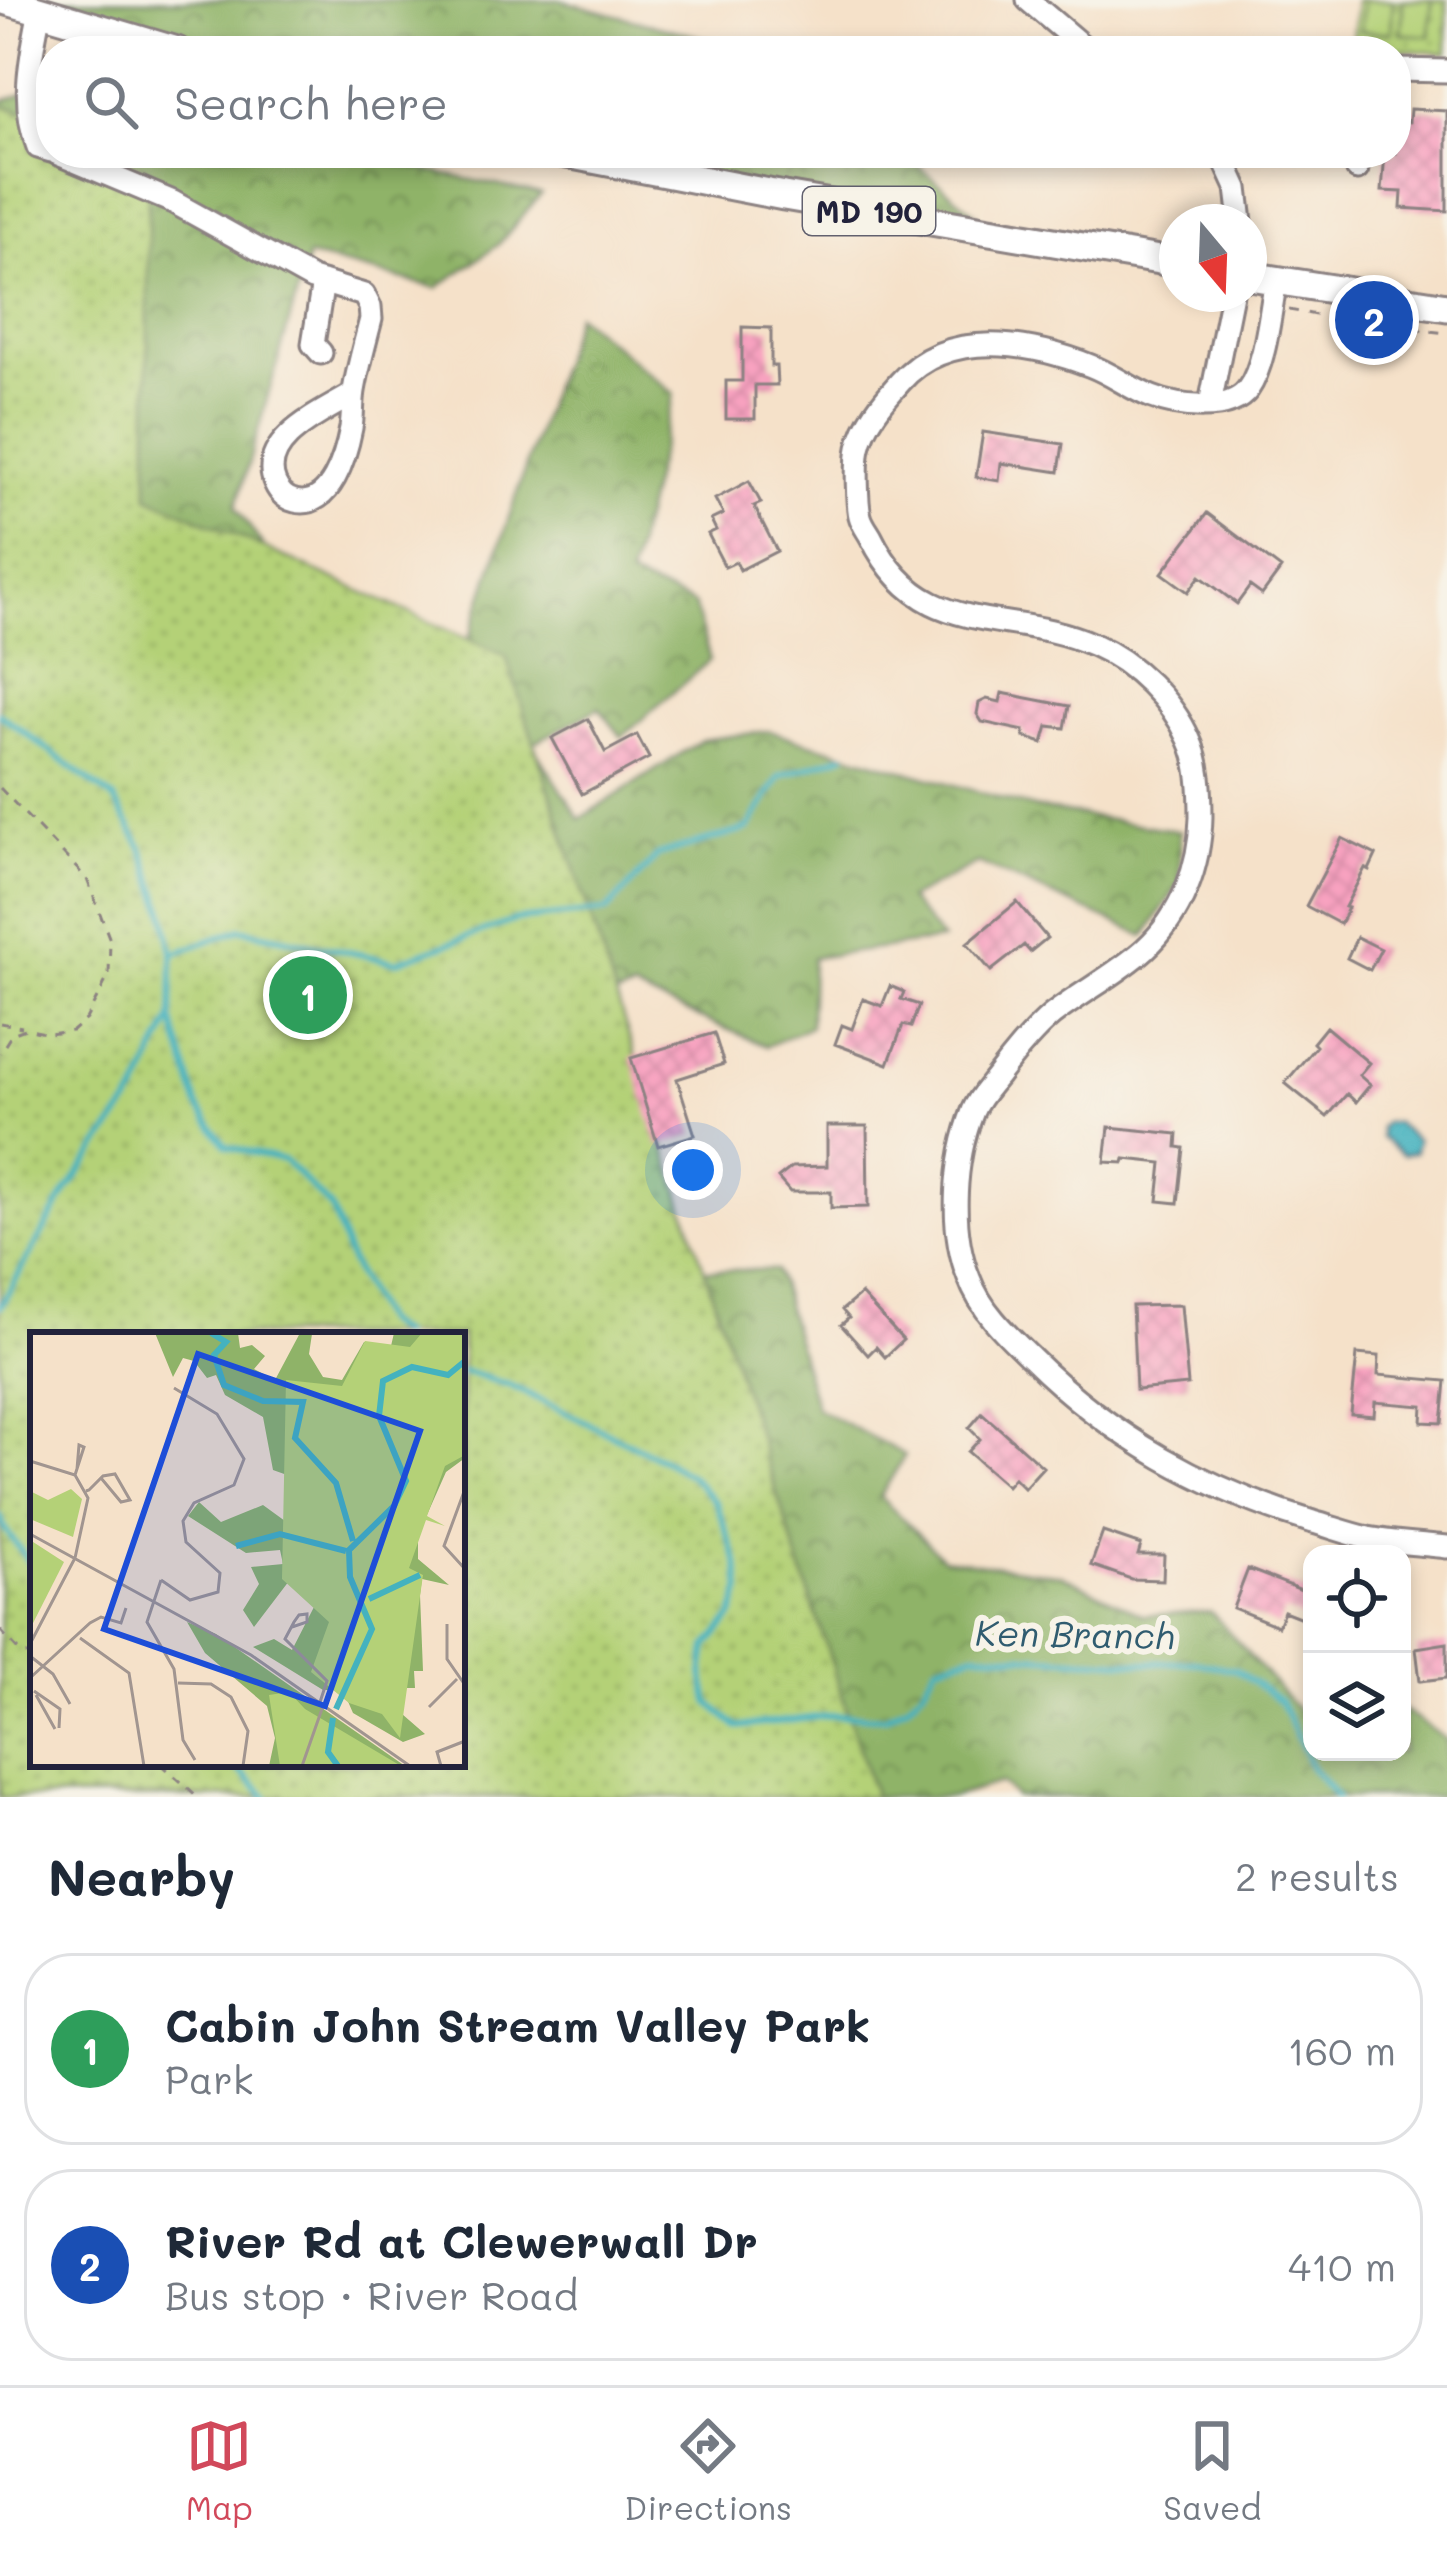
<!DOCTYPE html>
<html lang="en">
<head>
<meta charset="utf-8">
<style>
  :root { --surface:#fff; --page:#f2f2f3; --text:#1f2937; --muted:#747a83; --line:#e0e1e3; --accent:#d1495b }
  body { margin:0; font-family:Mali,sans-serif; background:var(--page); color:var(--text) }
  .controls { position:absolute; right:36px; bottom:36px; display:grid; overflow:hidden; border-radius:24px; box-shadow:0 6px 18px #0003 }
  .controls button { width:108px; height:108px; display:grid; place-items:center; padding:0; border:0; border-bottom:3px solid var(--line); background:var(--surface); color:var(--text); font:60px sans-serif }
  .compass { position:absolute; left:1159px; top:204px; width:108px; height:108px; border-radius:50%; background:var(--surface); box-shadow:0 6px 18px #0003; rotate:161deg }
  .you { position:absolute; left:693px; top:1170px; width:42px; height:42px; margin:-30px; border:9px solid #fff; border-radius:50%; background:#1a73e8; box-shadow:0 0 0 18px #1a73e833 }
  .badge { display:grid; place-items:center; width:78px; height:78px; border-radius:50%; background:var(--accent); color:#fff; font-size:39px; font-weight:700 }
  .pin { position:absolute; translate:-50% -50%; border:6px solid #fff; box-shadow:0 3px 12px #0006 }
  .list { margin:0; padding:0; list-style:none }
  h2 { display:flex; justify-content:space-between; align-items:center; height:156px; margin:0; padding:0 48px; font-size:51px }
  h2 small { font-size:39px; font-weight:400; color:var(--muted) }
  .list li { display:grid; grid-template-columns:78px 1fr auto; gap:36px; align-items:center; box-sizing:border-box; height:192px; margin:0 24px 24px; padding:0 24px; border:3px solid var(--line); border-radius:48px }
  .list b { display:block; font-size:45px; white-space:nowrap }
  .list p { margin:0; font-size:39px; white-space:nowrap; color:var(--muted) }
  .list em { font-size:39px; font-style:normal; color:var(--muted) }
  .icon { flex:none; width:66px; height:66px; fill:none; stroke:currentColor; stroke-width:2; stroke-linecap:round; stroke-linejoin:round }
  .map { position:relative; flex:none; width:1447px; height:1797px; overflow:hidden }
  .search { position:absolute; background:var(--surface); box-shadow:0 6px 18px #0003; left:36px; right:36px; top:36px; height:132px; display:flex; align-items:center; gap:30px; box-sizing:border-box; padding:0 42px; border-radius:48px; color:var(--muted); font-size:45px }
  .sheet { height:588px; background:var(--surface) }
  nav { display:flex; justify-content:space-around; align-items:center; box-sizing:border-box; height:168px; border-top:3px solid var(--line); background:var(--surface); font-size:33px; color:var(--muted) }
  nav a { display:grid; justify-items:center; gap:6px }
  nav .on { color:var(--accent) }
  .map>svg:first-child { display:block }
  .forest { fill:url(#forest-crowns); stroke:#586a52; stroke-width:3; fill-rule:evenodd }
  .park { fill:url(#park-dots); stroke:#6b7a59; stroke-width:3; fill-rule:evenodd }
  .garden { fill:#b4d177; stroke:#6b7a59; stroke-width:3 }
  .water { fill:#44b2bf; stroke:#336a7d; stroke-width:3 }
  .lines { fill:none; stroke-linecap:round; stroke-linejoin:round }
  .stream { stroke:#44b2bf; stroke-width:6 }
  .building { fill:url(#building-cross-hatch) }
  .minor-casing { stroke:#8c8282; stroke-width:27 }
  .major-casing { stroke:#8c8282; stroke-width:33 }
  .path { stroke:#8c8282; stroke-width:3; stroke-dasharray:9 9; stroke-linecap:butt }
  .minor { stroke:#fff; stroke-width:21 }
  .major { stroke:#fff; stroke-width:27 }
  .labels { text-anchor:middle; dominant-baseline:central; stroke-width:12; stroke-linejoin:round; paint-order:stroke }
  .shield { fill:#f7f3e8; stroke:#62616f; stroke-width:3 }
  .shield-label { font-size:30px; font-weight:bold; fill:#22223b }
  .water-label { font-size:36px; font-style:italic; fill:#305c70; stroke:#f7f3e8 }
  .inset-river { fill:none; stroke:#44b2bf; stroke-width:6 }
  .inset-road { fill:none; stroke:#a19590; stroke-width:3 }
  .view { fill:#1d4ed8; fill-opacity:0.15; stroke:#1d4ed8; stroke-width:6 }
  .inset-edge { fill:none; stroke:#22223b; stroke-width:6 }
</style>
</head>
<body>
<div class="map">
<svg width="1447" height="1797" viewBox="0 0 1447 1797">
  <defs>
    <pattern id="forest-crowns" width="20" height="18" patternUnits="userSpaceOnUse" patternTransform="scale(3)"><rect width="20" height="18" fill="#8fb368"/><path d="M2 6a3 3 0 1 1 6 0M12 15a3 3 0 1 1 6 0" fill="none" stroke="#749157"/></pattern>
    <pattern id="park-dots" width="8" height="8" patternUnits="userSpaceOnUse" patternTransform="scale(3)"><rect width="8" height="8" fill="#b4d177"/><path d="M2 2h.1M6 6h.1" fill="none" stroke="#9ab368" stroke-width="1.8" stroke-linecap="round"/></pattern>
    <pattern id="building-cross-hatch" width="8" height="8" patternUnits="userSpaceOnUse" patternTransform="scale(3)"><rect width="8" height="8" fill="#f8a2c0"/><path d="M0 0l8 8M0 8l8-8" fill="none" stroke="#d48ba6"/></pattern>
  </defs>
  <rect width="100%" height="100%" fill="#f7f3e8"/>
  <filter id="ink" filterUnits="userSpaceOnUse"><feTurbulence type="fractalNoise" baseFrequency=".00833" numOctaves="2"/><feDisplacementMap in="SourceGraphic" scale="24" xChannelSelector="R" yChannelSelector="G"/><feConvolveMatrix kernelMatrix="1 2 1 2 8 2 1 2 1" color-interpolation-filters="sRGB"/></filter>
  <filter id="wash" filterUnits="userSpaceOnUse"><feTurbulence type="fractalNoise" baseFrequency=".004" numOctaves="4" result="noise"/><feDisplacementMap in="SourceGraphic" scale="48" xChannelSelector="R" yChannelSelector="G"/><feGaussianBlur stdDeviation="2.7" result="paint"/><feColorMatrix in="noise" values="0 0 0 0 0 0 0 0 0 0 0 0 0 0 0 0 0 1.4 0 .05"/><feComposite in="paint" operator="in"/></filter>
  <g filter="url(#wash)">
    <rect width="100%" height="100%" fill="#f5e1c9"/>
    <path class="forest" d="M 10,0 L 560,0 L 753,51 L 177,51 Z
      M 43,87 L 51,89 L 51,153 L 341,153 L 541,194 L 498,245 L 437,288 L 308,256 L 236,507 L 267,552 L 462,660 L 576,314 L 674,394 L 629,577 L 694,604 L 710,660 L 622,737 L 599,708 L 532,744 L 580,819 L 702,740 L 769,731 L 1034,808 L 1180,831 L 1180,882 L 1145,936 L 978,863 L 908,899 L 942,940 L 812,958 L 810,1026 L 767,1046 L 634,990 L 604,1000 L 688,1270 L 776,1270 L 816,1408 L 905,1455 L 880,1497 L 943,1558 L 1062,1575 L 1144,1615 L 1211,1612 L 1303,1716 L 1312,1708 L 1312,1752 L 1402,1752 L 1402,1709 L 1447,1740 L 1447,1797 L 1016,1797 L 1001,1783 L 952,1797 L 0,1797 L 0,102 ZM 33,1335 L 462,1335 L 462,1764 L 33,1764 Z
      M 562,153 L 903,153 L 975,213 L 784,196 Z"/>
    <path class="park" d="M 1356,0 L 1447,0 L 1447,54 L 1353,45 Z
      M 0,105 L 51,120 L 51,153 L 117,153 L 148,169 L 148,496 L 506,656 L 875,1797 L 0,1797 ZM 33,1335 L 462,1335 L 462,1764 L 33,1764 Z"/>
    <path class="garden" d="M 1363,0 L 1393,0 L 1391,33 L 1361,31 Z
      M 1403,0 L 1432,0 L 1430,36 L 1401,34 Z"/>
    <path class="water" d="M 1394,1122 L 1417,1140 L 1415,1152 L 1403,1155 L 1381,1138 L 1380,1127 L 1384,1123 Z"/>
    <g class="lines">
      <path class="stream" d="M 0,714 L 114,799 L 142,848 L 165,913 L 173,954 L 172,1018 L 137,1093 L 66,1192 L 0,1307
        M 173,954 L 241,929 L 396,962 L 516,920 L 607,911 L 658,855 L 748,829 L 780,776 L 844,755
        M 172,1018 L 199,1108 L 226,1146 L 285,1161 L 331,1208 L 350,1261 L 382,1322 L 401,1335
        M 462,1371 L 509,1385 L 652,1454 L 690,1475 L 716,1503 L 738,1564 L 741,1590 L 733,1616 L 707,1647 L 703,1674 L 709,1702 L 737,1727 L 835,1715 L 884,1717 L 907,1705 L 922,1690 L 937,1664 L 976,1653 L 1148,1663 L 1195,1662 L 1236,1670 L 1280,1701 L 1311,1767 L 1337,1797
        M 0,1516 L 5,1529 L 33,1568
        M 233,1764 L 267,1797"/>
    </g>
    <g id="blocks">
      <path class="building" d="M 1410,109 L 1447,111 L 1447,211 L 1401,208 L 1402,192 L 1382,191 L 1385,153 L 1396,153 L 1396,121 L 1409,122 Z
        M 742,327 L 771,328 L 771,366 L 776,366 L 777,385 L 755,385 L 755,419 L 726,419 L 726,381 L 742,381 Z
        M 983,432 L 1063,444 L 1059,472 L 1001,463 L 999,481 L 976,477 Z
        M 749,481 L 761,503 L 754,506 L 777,551 L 740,570 L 736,562 L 725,567 L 708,534 L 716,530 L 711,520 L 723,514 L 715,499 Z
        M 1207,513 L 1281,569 L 1262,595 L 1250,586 L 1237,604 L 1200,576 L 1188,592 L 1162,573 Z
        M 1002,693 L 1069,706 L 1065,728 L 1048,726 L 1043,743 L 1024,737 L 1024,731 L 982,722 L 977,714 L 979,703 L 987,699 L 1000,702 Z
        M 588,719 L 605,752 L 637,735 L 649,758 L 582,794 L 552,738 Z
        M 1342,838 L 1376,855 L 1369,870 L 1365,868 L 1345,907 L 1348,908 L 1340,924 L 1306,906 Z
        M 1017,902 L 1047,938 L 1030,952 L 1024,945 L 991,971 L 967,943 Z
        M 1357,937 L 1381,949 L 1370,970 L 1347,958 Z
        M 890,986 L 904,992 L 901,999 L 919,1005 L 911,1027 L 903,1025 L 888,1064 L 835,1044 L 842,1025 L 852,1029 L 863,999 L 882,1006 Z
        M 1326,1027 L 1369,1063 L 1359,1075 L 1370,1085 L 1356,1102 L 1347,1094 L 1327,1117 L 1285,1083 L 1316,1046 L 1313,1043 Z
        M 714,1033 L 724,1064 L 677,1079 L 695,1135 L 658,1146 L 631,1058 Z
        M 827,1126 L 867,1126 L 868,1207 L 831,1208 L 831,1192 L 790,1192 L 778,1178 L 792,1167 L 827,1166 Z
        M 1109,1127 L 1178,1134 L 1177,1147 L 1184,1148 L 1178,1203 L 1158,1201 L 1162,1163 L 1125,1159 L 1124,1163 L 1105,1162 Z
        M 861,1294 L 903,1340 L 885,1357 L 876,1347 L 868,1355 L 841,1325 L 849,1318 L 842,1310 Z
        M 1181,1305 L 1188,1385 L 1136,1390 L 1132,1306 Z
        M 1357,1354 L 1379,1356 L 1378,1375 L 1446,1381 L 1442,1423 L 1422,1422 L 1423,1406 L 1375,1402 L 1374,1416 L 1351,1414 Z
        M 982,1413 L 1043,1467 L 1024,1488 L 1014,1478 L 1007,1486 L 968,1452 L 980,1439 L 969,1428 Z
        M 1103,1532 L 1141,1545 L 1138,1555 L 1164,1555 L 1163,1580 L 1131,1579 L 1091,1565 Z
        M 1248,1569 L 1312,1594 L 1312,1622 L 1284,1611 L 1278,1626 L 1233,1608 Z
        M 1447,1643 L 1447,1678 L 1420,1681 L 1416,1648 Z"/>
    </g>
  </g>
  <g filter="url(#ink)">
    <use href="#blocks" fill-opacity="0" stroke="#8c8282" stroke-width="3"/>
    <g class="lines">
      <g class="minor-casing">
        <path id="minor" d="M 1028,0 L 1088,51
          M 40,10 C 31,56 20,102 38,147 L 51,151
          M 1396,70 L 1447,71
          M 56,153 L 173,202 L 312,279 L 364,295 L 370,307 L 371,319 C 365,343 358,367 354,391 C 352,403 353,416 351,428 C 346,454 331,510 295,501 C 286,499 279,492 275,483 C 257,440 324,412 353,394
          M 1221,153 L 1237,188 L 1241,222
          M 1356,153 L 1357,169
          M 1276,280 C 1270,311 1266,364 1248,389 C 1230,414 1177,407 1152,397 C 1131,389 1112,374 1091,366 C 1032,343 948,327 900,382 C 883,401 865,422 859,448 C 856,462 857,503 860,516 C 862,524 867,530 871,537 C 923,643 1007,606 1094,645 C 1133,662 1172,700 1189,739 C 1200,762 1201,792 1201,817 C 1200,866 1182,915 1145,949 C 1117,974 1082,992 1052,1015 C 1032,1032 1015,1053 999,1074 C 990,1086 979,1097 973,1111 C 954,1159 949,1229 969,1278 C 981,1311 1007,1335 1031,1358 C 1112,1438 1205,1489 1313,1522 C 1331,1527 1350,1534 1368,1538 C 1394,1543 1421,1544 1447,1547
          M 321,353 L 313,344 L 323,282
          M 1210,404 L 1232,294"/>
      </g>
      <g class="major-casing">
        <path id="major" d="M 4,0 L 177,51
          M 562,153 L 784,196 L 1177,263
          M 1249,276 L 1447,307"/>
      </g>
      <path class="path" d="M 1289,310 L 1359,323 L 1447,333
        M 0,788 L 87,879 L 110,940 L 109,975 L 86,1019 L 72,1031 L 50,1034 L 25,1029 L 12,1034 L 0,1053
        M 0,1023 L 22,1027
        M 0,1630 L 18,1650 L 33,1658
        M 161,1764 L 198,1797"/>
      <use href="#minor" class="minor"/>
      <use href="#major" class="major"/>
    </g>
  </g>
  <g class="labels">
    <rect class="shield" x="803" y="187" width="132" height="48" rx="9"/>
    <g class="shield-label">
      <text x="869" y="211">MD 190</text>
    </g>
    <g class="water-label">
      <text transform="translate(1075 1633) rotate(1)">Ken Branch</text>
    </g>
  </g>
  <g transform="translate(30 1332)">
    <rect width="435" height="435" fill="#f5e1c9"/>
    <path d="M 0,208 L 34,230 L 0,297 Z" fill="#b4d177"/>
    <path d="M 125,1 L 208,1 L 210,16 L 222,13 L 235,24 L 224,37 L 245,48 L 270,1 L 282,2 L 279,22 L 293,45 L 312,48 L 334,10 L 361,14 L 364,1 L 435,1 L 435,126 L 416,140 L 388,203 L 388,227 L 419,253 L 392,247 L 390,263 L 393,339 L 384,339 L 385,356 L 375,356 L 372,382 L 395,402 L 373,410 L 323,381 L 313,358 L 293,358 L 223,315 L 244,307 L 262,318 L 284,275 L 259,249 L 224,295 L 213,278 L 229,252 L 221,235 L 253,232 L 250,218 L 216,221 L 158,184 L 169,170 L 191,190 L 233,173 L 255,189 L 257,143 L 243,138 L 233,85 L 195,63 L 186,43 L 177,46 L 164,29 L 153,26 L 143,45 ZM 157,290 L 186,302 L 375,434 L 239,434 L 245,406 L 237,374 L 175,321 Z" fill="#8fb368"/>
    <path d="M 392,1 L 435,1 L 435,123 L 415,134 L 397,184 L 415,194 L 396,188 L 379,236 L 393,243 L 370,406 L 352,382 L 319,371 L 281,340 L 299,290 L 252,247 L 256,48 L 312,54 L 335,9 L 380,15 ZM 259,360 L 275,377 L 371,434 L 250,434 L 239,363 Z" fill="#b4d177"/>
    <path d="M 41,157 L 52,167 L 43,205 L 0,187 L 0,159 L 18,168 Z" fill="#b4d177"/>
    <path class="inset-river" d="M 181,1 L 196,10 L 184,23 L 194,53 L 233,69 L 273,70 L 265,106 L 306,151 L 323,209M 206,214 L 250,202 L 316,219M 339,267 L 390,243M 306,377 L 342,297 L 320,245 L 319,218 L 364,174 L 376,149 L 349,84 L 353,49 L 382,35 L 418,43 L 435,29M 303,386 L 298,420 L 308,434"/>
    <path class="inset-road" d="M 0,129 L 45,143 L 58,166 L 45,226 L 0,312M 45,143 L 54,115 L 49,113 L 47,137M 435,157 L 414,214 L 435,237M 56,159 L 59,158 L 73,144 L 85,142 L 100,168 L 91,170 L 71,146M 0,202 L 221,323 L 380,434M 131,248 L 160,268 L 188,260 L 190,241 L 156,210 L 153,189 L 164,171 L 204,153 L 214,127 L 187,82 L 144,56M 131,248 L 117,290 L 144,337 L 153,408 L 165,428M 417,292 L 417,327 L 435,353M 262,295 L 277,290 L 277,282 L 269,283 L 264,290 L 255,307 L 297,349 L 290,370M 50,306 L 99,341 L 114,434M 0,324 L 23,342 L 40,372M 0,346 L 60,291 L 71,285 L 91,291 L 96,276M 148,351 L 181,352 L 201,365 L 218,399 L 213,434M 4,359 L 30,377 L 29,396M 6,363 L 25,397M 399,375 L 427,347M 0,379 L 0,419M 272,434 L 293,374M 411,434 L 407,420 L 435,409"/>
    <path class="view" d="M 168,22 L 390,99 L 295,374 L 74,297 Z"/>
    <rect width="435" height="435" class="inset-edge"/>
  </g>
</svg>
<div class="controls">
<button><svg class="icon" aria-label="locate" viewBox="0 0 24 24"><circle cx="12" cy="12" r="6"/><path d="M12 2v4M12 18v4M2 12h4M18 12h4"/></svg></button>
<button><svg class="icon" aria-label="layers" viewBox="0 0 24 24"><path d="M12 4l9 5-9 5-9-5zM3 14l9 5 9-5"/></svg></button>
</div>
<svg class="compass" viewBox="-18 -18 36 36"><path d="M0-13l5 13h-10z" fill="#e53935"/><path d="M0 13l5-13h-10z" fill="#747a83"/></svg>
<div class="you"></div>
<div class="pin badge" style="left:308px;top:995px;background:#2e9e5b">1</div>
<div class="pin badge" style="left:1374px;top:320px;background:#1a4fb4">2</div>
<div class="search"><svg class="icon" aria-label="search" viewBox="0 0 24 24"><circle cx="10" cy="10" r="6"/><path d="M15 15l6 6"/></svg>Search here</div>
</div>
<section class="sheet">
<h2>Nearby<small>2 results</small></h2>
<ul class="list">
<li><span class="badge" style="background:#2e9e5b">1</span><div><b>Cabin John Stream Valley Park</b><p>Park</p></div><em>160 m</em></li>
<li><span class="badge" style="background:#1a4fb4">2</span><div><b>River Rd at Clewerwall Dr</b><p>Bus stop · River Road</p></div><em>410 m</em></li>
</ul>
</section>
<nav>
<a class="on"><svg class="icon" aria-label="map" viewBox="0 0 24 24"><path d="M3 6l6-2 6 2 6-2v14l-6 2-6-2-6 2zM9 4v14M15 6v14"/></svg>Map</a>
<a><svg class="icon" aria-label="directions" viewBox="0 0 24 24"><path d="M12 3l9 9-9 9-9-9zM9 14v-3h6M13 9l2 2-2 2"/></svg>Directions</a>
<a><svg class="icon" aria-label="saved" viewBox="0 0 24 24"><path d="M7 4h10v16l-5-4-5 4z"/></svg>Saved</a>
</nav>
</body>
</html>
